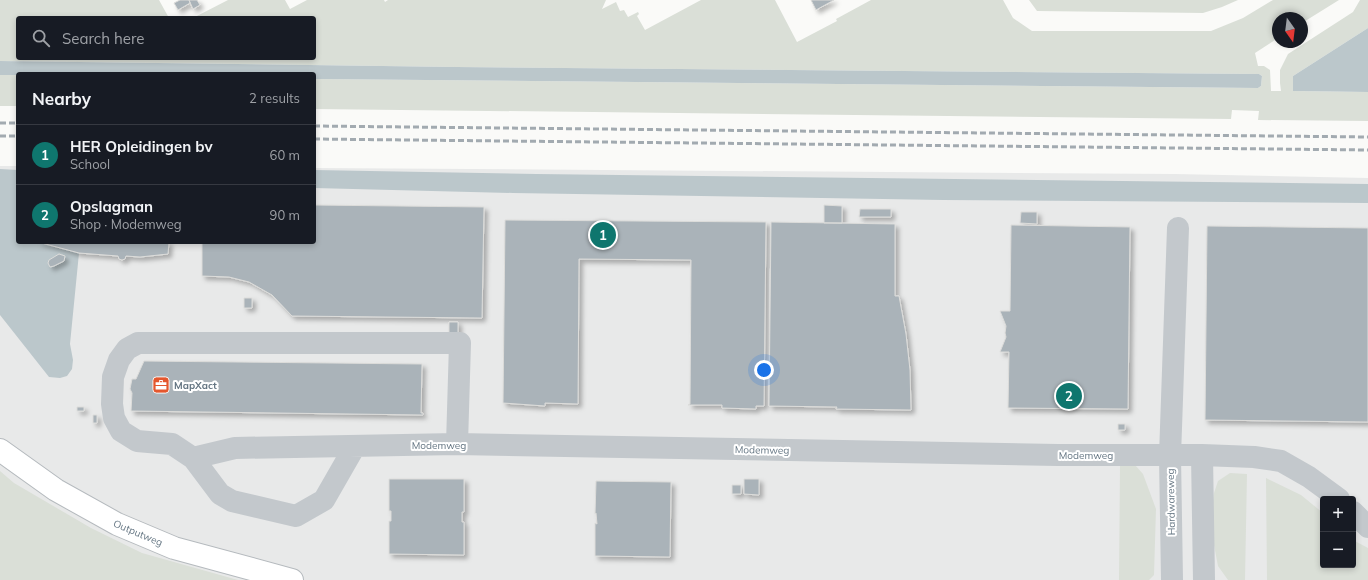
<!DOCTYPE html>
<html lang="en">
<head>
<meta charset="utf-8">
<style>
  :root { --surface:#171b24; --page:#20242c; --text:#f1f3f6; --muted:#9ea1a6; --line:#363941; --accent:#0f766e }
  body { margin:0; font-family:Mulish,sans-serif; background:var(--page); color:var(--text) }
  .controls { position:absolute; right:12px; bottom:12px; display:grid; overflow:hidden; border-radius:4px; box-shadow:0 2px 6px #0003 }
  .controls button { width:36px; height:36px; display:grid; place-items:center; padding:0; border:0; border-bottom:1px solid var(--line); background:var(--surface); color:var(--text); font:20px sans-serif }
  .compass { position:absolute; left:1272px; top:12px; width:36px; height:36px; border-radius:50%; background:var(--surface); box-shadow:0 2px 6px #0003; rotate:166deg }
  .you { position:absolute; left:764px; top:370px; width:14px; height:14px; margin:-10px; border:3px solid #fff; border-radius:50%; background:#1a73e8; box-shadow:0 0 0 6px #1a73e833 }
  .badge { display:grid; place-items:center; width:26px; height:26px; border-radius:50%; background:var(--accent); color:#fff; font-size:13px; font-weight:700 }
  .pin { position:absolute; translate:-50% -50%; border:2px solid #fff; box-shadow:0 1px 4px #0006 }
  .list { margin:0; padding:0; list-style:none }
  h2 { display:flex; justify-content:space-between; align-items:center; height:52px; margin:0; padding:0 16px; font-size:17px }
  h2 small { font-size:13px; font-weight:400; color:var(--muted) }
  .list li { display:grid; grid-template-columns:26px 1fr auto; gap:12px; align-items:center; box-sizing:border-box; height:60px; padding:0 16px; border-top:1px solid var(--line) }
  .list b { display:block; font-size:15px; white-space:nowrap }
  .list p { margin:0; font-size:13px; white-space:nowrap; color:var(--muted) }
  .list em { font-size:13px; font-style:normal; color:var(--muted) }
  .icon { flex:none; width:22px; height:22px; fill:none; stroke:currentColor; stroke-width:2; stroke-linecap:round; stroke-linejoin:round }
  .map { position:relative; flex:none; width:1368px; height:580px; overflow:hidden }
  .search { position:absolute; background:var(--surface); box-shadow:0 2px 6px #0003; left:16px; top:16px; width:300px; height:44px; display:flex; align-items:center; gap:10px; box-sizing:border-box; padding:0 14px; border-radius:4px; color:var(--muted); font-size:15px }
  .panel { position:absolute; background:var(--surface); box-shadow:0 2px 6px #0003; left:16px; top:72px; width:300px; height:172px; border-radius:4px }
  .map>svg:first-child { display:block }
  .built { fill:#e8e9e9; fill-rule:evenodd }
  .green { fill:#dadfd7 }
  .water { fill:#bbc7cb }
  .building { fill:#aab3b9; stroke:#dcdcda; filter:url(#shadow) }
  .lines { fill:none; stroke-linecap:round; stroke-linejoin:round }
  .major-casing { stroke:#b5babe; stroke-width:24 }
  .minor { stroke:#c3c8cc; stroke-width:22 }
  .major { stroke:#fff; stroke-width:22 }
  .rail { stroke:#a2aab0; stroke-width:3; stroke-dasharray:6 3; stroke-linecap:butt }
  .labels { text-anchor:middle; dominant-baseline:central; stroke-width:4; stroke-linejoin:round; paint-order:stroke }
  .poi-label { font-size:10px; font-weight:bold; fill:#657683; stroke:#fff; text-anchor:start }
  .street-label { font-size:10px; fill:#657683; stroke:#fff }
</style>
</head>
<body>
<div class="map">
<svg width="1368" height="580" viewBox="0 0 1368 580">
  <defs>
    <filter id="shadow"><feDropShadow dx="3.5" dy="3.5" stdDeviation="2" flood-color="#0004"/></filter>
  </defs>
  <rect width="100%" height="100%" fill="#fafaf8"/>
  <path class="built" d="M 0,166 L 18,166 L 18,242 L 314,242 L 314,168 L 1175,174 L 1368,178 L 1368,580 L 0,580 ZM 1323,499 L 1353,499 L 1353,565 L 1323,565 Z"/>
  <path class="green" d="M 0,0 L 159,0 L 169,18 L 18,18 L 18,58 L 314,58 L 314,18 L 193,18 L 228,0 L 285,0 L 290,9 L 307,0 L 384,0 L 385,2 L 388,0 L 606,0 L 602,9 L 616,2 L 620,11 L 624,10 L 628,17 L 638,12 L 639,14 L 637,16 L 645,30 L 701,0 L 775,0 L 797,42 L 837,21 L 836,19 L 871,0 L 1003,0 L 1013,18 L 1032,31 L 1211,31 L 1243,18 L 1273,0 L 1339,0 L 1302,23 L 1302,18 L 1278,18 L 1278,38 L 1255,53 L 1258,66 L 1264,66 L 1270,70 L 1271,91 L 1281,91 L 1280,83 L 1280,70 L 1288,54 L 1353,12 L 1360,0 L 1368,0 L 1368,28 L 1293,76 L 1293,91 L 1368,92 L 1368,121 L 1258,120 L 1259,111 L 1232,110 L 1231,119 L 314,109 L 314,79 L 1258,88 L 1261,86 L 1262,76 L 1259,74 L 456,67 L 0,61 Z
    M 1029,0 L 1238,0 L 1222,7 L 1203,13 L 1037,11 Z
    M 0,75 L 18,75 L 18,106 L 0,106 Z
    M 1135,465 L 1143,474 L 1156,509 L 1154,575 L 1149,580 L 1119,580 L 1120,466 Z
    M 0,471 L 14,483 L 91,528 L 142,553 L 238,580 L 0,580 Z
    M 1230,473 L 1247,474 L 1245,580 L 1228,580 L 1218,566 L 1210,524 L 1214,493 L 1218,481 Z
    M 1266,478 L 1301,495 L 1323,513 L 1323,565 L 1353,565 L 1353,540 L 1368,548 L 1368,580 L 1267,580 Z"/>
  <path class="water" d="M 1368,28 L 1368,92 L 1293,91 L 1293,76 Z
    M 0,61 L 456,67 L 1259,74 L 1262,76 L 1261,86 L 1258,88 L 314,79 L 314,74 L 18,74 L 18,75 L 0,75 Z
    M 0,169 L 18,170 L 18,242 L 38,242 L 79,253 L 70,344 L 73,360 L 72,369 L 67,376 L 60,378 L 49,377 L 0,315 Z
    M 314,170 L 537,174 L 1368,184 L 1368,203 L 943,200 L 513,193 L 314,188 Z"/>
  <path class="building" d="M 180,0 L 189,0 L 190,3 L 178,10 L 174,3 Z
    M 189,0 L 197,0 L 200,5 L 193,9 Z
    M 811,0 L 834,0 L 816,10 Z
    M 314,205 L 484,207 L 482,318 L 292,316 L 272,295 L 249,282 L 229,277 L 202,276 L 202,242 L 314,242 Z
    M 824,205 L 842,206 L 842,223 L 824,223 Z
    M 860,209 L 891,209 L 891,217 L 859,217 Z
    M 1021,212 L 1037,212 L 1037,224 L 1020,223 Z
    M 505,220 L 766,222 L 764,406 L 756,406 L 756,409 L 722,408 L 722,405 L 688,405 L 690,404 L 691,260 L 579,259 L 578,404 L 545,403 L 545,406 L 503,403 Z
    M 771,222 L 895,224 L 895,296 L 899,296 L 906,334 L 910,370 L 911,410 L 836,409 L 837,407 L 769,406 Z
    M 1011,225 L 1130,227 L 1128,409 L 1008,408 L 1009,352 L 1000,352 L 1006,337 L 1005,333 L 1006,326 L 1000,311 L 1010,311 Z
    M 1207,226 L 1368,228 L 1368,422 L 1205,420 Z
    M 38,242 L 169,242 L 168,254 L 140,257 L 126,256 L 125,259 L 122,260 L 119,259 L 118,256 L 79,253 Z
    M 59,254 L 65,256 L 64,261 L 54,266 L 50,267 L 48,263 L 49,260 Z
    M 244,298 L 252,298 L 252,308 L 244,308 Z
    M 449,322 L 458,322 L 458,336 L 449,336 Z
    M 144,361 L 422,364 L 421,413 L 423,413 L 423,415 L 131,411 L 132,393 L 130,389 L 132,379 L 136,379 Z
    M 77,407 L 84,407 L 84,411 L 77,411 Z
    M 93,415 L 97,415 L 97,423 L 93,423 Z
    M 1118,424 L 1125,424 L 1125,430 L 1118,430 Z
    M 389,479 L 464,479 L 464,512 L 462,512 L 462,522 L 464,522 L 464,555 L 389,554 L 389,521 L 391,521 L 391,511 L 389,511 Z
    M 744,479 L 759,479 L 759,495 L 744,494 Z
    M 596,481 L 671,482 L 670,557 L 595,556 L 595,523 L 597,524 L 596,513 L 595,514 Z
    M 732,485 L 741,485 L 741,494 L 732,494 Z"/>
  <g class="lines">
    <g class="major-casing">
      <path id="major" d="M 0,450 L 56,490 L 117,524 L 174,548 L 292,580"/>
    </g>
    <path class="minor" d="M 355,446 L 324,500 L 296,516 L 232,501 L 220,494 L 193,458 L 172,444 L 137,441 L 121,431 L 114,418 L 112,404 L 113,377 L 119,360 L 127,349 L 138,343 L 460,343 L 457,444
      M 1202,455 L 1204,580
      M 193,458 L 235,448 L 457,444 L 1058,455 L 1202,455 L 1254,457 L 1281,461 L 1309,477 L 1339,499
      M 1353,512 L 1368,527
      M 1172,580 L 1170,456 L 1178,228"/>
    <use href="#major" class="major"/>
    <path class="rail" d="M 0,123 L 18,123
      M 314,126 L 1368,137
      M 0,136 L 18,136
      M 314,139 L 1368,150"/>
  </g>
  <defs>
    <g id="office-square" transform="scale(0.9)"><rect x="-9" y="-9" width="18" height="18" rx="4" fill="#e4572e" stroke="#fff"/><path d="M-6-3h4V-5.5h4V-3h4V5H-6ZM-1-4.5V-3h2v-1.5ZM-6 0V1H6V0Z" fill="#fff"/></g>
  </defs>
  <g fill-rule="evenodd">
    <use href="#office-square" x="161" y="385"/>
  </g>
  <g class="labels">
    <g class="poi-label">
      <text x="174" y="385">MapXact</text>
    </g>
    <g class="street-label">
      <text x="439" y="445">Modemweg</text>
      <text transform="translate(762 450) rotate(1)">Modemweg</text>
      <text x="1086" y="455">Modemweg</text>
      <text transform="translate(1171 502) rotate(-91)">Hardwareweg</text>
      <text transform="translate(138 533) rotate(23)">Outputweg</text>
    </g>
  </g>
</svg>
<div class="controls">
<button>+</button>
<button>−</button>
</div>
<svg class="compass" viewBox="-18 -18 36 36"><path d="M0-13l5 13h-10z" fill="#e53935"/><path d="M0 13l5-13h-10z" fill="#9ea1a6"/></svg>
<div class="you"></div>
<div class="pin badge" style="left:603px;top:235px">1</div>
<div class="pin badge" style="left:1069px;top:396px">2</div>
<div class="search"><svg class="icon" aria-label="search" viewBox="0 0 24 24"><circle cx="10" cy="10" r="6"/><path d="M15 15l6 6"/></svg>Search here</div>
<section class="panel">
<h2>Nearby<small>2 results</small></h2>
<ul class="list">
<li><span class="badge">1</span><div><b>HER Opleidingen bv</b><p>School</p></div><em>60 m</em></li>
<li><span class="badge">2</span><div><b>Opslagman</b><p>Shop · Modemweg</p></div><em>90 m</em></li>
</ul>
</section>
</div>
</body>
</html>
